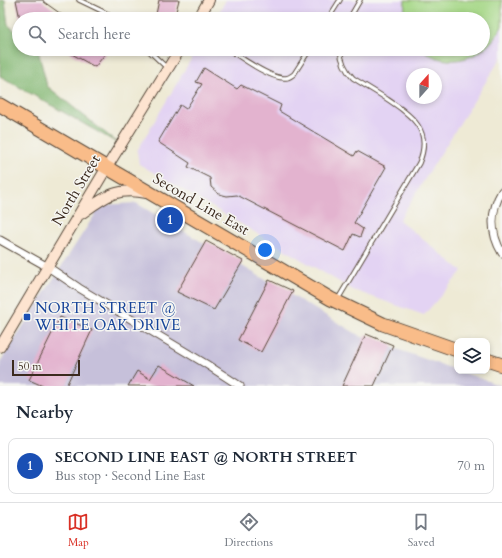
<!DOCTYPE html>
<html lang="en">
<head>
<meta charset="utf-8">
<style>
  :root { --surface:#fff; --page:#f2f2f3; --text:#1f2937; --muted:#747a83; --line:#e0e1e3; --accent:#d93025 }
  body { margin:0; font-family:Cardo,serif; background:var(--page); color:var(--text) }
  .controls { position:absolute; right:12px; bottom:12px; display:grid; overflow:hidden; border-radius:8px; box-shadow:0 2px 6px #0003 }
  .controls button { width:36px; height:36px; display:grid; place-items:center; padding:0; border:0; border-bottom:1px solid var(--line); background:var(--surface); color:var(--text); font:20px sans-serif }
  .compass { position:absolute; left:406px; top:68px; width:36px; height:36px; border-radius:50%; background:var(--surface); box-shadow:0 2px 6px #0003; rotate:21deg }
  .scale { position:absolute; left:12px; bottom:10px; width:68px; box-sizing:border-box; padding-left:4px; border:2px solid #3b2a1e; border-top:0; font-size:11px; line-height:14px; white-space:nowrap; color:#3b2a1e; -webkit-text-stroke:3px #f6f6f2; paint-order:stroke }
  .you { position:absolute; left:265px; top:250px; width:14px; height:14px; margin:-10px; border:3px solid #fff; border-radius:50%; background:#1a73e8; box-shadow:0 0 0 6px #1a73e833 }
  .badge { display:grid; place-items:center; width:26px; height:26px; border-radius:50%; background:var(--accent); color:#fff; font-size:13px; font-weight:700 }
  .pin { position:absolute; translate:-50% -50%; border:2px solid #fff; box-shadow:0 1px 4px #0006 }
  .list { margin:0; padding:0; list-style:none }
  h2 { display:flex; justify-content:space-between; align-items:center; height:52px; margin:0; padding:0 16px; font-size:17px }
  h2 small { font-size:13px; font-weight:400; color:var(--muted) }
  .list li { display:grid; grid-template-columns:26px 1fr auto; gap:12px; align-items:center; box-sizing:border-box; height:56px; margin:0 8px 8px; padding:0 8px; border:1px solid var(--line); border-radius:8px }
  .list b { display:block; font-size:15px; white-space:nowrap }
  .list p { margin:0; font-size:13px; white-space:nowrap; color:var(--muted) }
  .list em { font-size:13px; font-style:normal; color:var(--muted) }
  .icon { flex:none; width:22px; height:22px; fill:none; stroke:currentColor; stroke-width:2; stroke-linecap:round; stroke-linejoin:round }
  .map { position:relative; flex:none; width:502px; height:386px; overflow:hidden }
  .search { position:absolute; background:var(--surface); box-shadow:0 2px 6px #0003; left:12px; right:12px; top:12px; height:44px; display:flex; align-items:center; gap:10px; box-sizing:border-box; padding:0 14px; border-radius:22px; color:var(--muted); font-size:15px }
  .sheet { height:116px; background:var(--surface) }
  nav { display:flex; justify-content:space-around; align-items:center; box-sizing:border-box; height:56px; border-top:1px solid var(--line); background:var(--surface); font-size:11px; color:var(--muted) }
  nav a { display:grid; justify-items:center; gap:2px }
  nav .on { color:var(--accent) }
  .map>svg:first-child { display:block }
  .built { fill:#e3d3f3; fill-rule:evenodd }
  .industrial { fill:#c6c0da }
  .green { fill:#a5d786; stroke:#708052 }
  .forest { fill:#84b873; stroke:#607148 }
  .building { fill:#e3b3cf }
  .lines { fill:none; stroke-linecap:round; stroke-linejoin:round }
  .lane-casing { stroke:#564739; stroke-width:5.5 }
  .street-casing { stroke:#564739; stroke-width:9 }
  .secondary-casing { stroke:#564739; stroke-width:12 }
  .highway-casing { stroke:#564739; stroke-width:15 }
  .lane { stroke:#fff; stroke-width:3.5 }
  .street { stroke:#fff; stroke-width:7 }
  .secondary { stroke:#fde4d0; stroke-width:10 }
  .highway { stroke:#f9bc89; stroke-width:13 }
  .transit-dot { fill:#1a4fb4; stroke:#f6f6f2; stroke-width:1.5 }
  .labels { text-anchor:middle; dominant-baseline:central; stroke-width:3; stroke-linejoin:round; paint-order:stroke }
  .street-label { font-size:15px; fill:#3b2a1e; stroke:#f6f6f2 }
  .transit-label { font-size:15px; fill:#164399; stroke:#f6f6f2; text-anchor:start }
</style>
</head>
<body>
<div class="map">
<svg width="502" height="386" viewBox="0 0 502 386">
  <rect width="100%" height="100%" fill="#f6f6f2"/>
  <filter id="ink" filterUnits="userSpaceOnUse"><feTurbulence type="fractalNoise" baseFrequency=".025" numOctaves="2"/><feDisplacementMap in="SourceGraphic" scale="8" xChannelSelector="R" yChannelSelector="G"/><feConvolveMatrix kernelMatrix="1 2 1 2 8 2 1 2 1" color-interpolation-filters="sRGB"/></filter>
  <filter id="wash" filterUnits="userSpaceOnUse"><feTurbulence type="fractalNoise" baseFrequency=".012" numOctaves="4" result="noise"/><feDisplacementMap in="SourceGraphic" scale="16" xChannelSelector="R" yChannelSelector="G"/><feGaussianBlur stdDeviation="0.9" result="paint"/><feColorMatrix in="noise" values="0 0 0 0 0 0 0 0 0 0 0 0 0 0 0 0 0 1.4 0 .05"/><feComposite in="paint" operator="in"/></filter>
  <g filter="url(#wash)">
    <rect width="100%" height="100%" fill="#eeead5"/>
    <path class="built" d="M 226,0 L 502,0 L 502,56 L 399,220 L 462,271 L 424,315 L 353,290 L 139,164 L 137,151 L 197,49 L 483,49 L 483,19 L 215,19 ZM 412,74 L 436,74 L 436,98 L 412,98 Z"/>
    <path class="industrial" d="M 136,203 L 362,337 L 502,386 L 0,386 L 0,362 L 101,205 Z"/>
    <path class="green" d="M 405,0 L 502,0 C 502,8 502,18 502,25 C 501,30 495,37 492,41 C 475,61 443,68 422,49 L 483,49 L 483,19 L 404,19 Z"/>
    <path class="forest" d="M 0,0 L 5,0 L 8,25 L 19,34 L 19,49 L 38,50 L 47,86 L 119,144 L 0,76 Z"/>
    <g id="blocks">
      <path class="building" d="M 16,0 L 43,0 L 44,2 L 68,19 L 20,19 Z
        M 159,0 L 179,0 L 174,19 L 155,19 Z
        M 63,49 L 109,49 L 95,67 Z
        M 204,68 L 237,89 L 241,85 L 281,105 L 279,111 L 354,156 L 357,151 L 386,167 L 354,223 L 363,229 L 360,237 L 353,234 L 345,251 L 237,195 L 227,196 L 219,194 L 211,187 L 210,178 L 188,167 L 190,163 L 158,142 L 180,105 L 186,109 L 202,84 L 196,82 Z
        M 206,241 L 243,261 L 214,310 L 177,292 Z
        M 269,280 L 293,291 L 261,352 L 238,340 Z
        M 60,317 L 92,330 L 66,386 L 43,386 L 29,380 Z
        M 366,334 L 393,345 L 374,386 L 342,386 Z
        M 159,365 L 194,386 L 128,386 L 137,371 L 150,379 Z"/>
    </g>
  </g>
  <g filter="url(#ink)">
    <use href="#blocks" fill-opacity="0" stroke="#564739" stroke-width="1"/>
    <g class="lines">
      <g class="lane-casing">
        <path id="lane" d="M 79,0 L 106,13 L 113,19
          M 328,19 L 340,0
          M 349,19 L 360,0
          M 147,49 L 167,68
          M 228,49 C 240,57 272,80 286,78 C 289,78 291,76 294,74 L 310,49
          M 338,299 L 419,163 C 433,130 412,116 387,99 C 376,92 364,85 353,78 C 345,70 341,60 340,49"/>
      </g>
      <g class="street-casing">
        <path id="street" d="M 502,191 C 490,211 490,233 502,253
          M 0,240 L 48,267 L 79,288 L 206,364 L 240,386"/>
      </g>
      <g class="secondary-casing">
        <path id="secondary" d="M 198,19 L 209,0
          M 81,214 C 106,196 116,187 147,193
          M 0,347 L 107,167 L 180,49"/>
      </g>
      <g class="highway-casing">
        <path id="highway" d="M 0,105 L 331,299 L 383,324 L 457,350
          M 487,360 L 502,365"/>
      </g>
      <use href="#lane" class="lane"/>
      <use href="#street" class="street"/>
      <use href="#secondary" class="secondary"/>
      <use href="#highway" class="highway"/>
    </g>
  </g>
  <rect class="transit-dot" x="23" y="313" width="8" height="8" rx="2"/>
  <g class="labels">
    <g class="street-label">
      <text transform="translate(76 190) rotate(-59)">North Street</text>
      <text transform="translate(201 204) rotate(30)">Second Line East</text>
    </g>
    <g class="transit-label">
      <text x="35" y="308">NORTH STREET @<tspan x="35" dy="17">WHITE OAK DRIVE</tspan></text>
    </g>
  </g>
</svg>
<div class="controls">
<button><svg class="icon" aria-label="layers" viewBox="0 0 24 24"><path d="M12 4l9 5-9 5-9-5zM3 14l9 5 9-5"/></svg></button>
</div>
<svg class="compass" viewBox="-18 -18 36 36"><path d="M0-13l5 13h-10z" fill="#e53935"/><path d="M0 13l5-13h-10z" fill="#747a83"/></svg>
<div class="scale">50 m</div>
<div class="you"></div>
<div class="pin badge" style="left:170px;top:220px;background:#1a4fb4">1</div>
<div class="search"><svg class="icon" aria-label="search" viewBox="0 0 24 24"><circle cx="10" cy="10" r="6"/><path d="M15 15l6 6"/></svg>Search here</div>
</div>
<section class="sheet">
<h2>Nearby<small></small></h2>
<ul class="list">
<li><span class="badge" style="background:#1a4fb4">1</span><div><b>SECOND LINE EAST @ NORTH STREET</b><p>Bus stop · Second Line East</p></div><em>70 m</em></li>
</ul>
</section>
<nav>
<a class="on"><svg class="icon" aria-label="map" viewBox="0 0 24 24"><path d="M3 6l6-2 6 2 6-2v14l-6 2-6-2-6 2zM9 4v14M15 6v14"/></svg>Map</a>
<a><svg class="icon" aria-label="directions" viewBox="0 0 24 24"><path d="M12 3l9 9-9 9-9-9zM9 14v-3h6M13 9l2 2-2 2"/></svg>Directions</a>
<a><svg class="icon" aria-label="saved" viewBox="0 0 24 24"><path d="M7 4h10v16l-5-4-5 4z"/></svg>Saved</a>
</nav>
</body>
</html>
